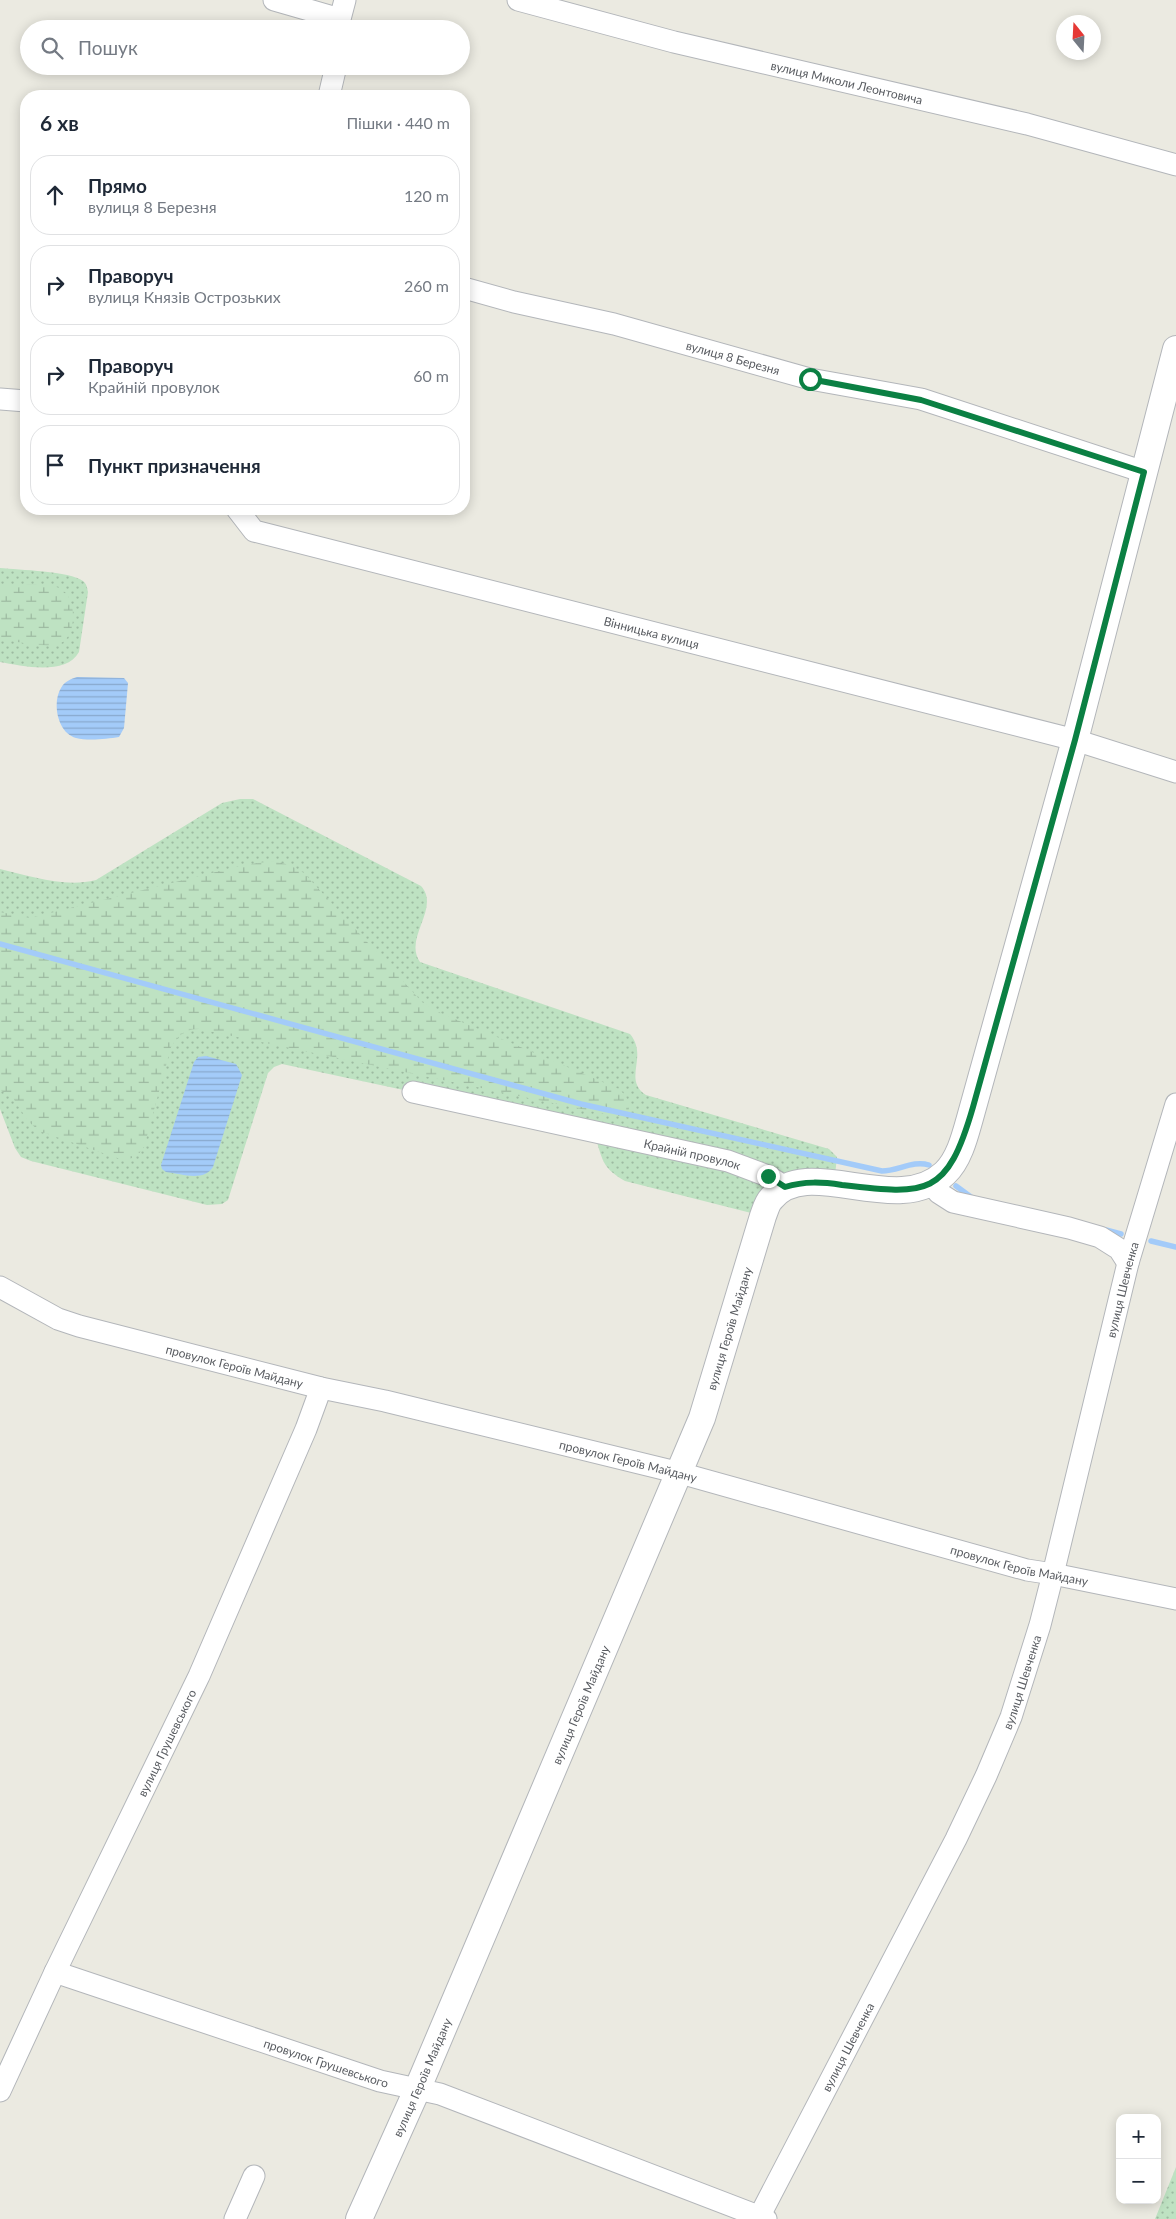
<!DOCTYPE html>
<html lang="uk">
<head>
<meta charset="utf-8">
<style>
  :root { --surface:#fff; --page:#f2f2f3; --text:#1f2937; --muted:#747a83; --line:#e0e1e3 }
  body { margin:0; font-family:Lato,sans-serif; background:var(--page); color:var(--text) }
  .controls { position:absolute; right:15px; bottom:15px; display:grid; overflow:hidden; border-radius:10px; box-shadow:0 2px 12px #0003 }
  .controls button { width:45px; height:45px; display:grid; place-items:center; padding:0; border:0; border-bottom:1px solid var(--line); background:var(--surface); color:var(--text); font:25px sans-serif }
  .compass { position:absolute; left:1056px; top:15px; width:45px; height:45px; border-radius:50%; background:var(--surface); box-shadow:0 2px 12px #0003; rotate:342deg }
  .stop { position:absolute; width:15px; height:15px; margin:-11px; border:4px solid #0b8043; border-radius:50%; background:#fff }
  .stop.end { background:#0b8043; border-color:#fff; box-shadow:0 1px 5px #0008 }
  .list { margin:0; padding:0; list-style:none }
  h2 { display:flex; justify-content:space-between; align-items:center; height:65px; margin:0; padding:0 20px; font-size:21px }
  h2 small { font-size:16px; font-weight:400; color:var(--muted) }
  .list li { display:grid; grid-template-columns:32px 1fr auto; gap:15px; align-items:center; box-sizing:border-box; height:80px; margin:0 10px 10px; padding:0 10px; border:1px solid var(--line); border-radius:20px }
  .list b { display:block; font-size:19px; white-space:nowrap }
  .list p { margin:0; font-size:16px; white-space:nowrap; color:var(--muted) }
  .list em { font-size:16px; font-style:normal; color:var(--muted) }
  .icon { flex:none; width:28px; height:28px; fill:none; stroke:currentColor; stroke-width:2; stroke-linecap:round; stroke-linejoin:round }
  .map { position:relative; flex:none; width:1176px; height:2219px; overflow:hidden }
  .search { position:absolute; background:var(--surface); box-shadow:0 2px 12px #0003; left:20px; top:20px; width:450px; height:55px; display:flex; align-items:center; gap:12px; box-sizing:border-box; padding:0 18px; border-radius:28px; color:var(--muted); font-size:19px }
  .panel { position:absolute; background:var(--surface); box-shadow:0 2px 12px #0003; left:20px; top:90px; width:450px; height:425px; border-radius:20px }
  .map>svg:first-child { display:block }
  .grass { fill:url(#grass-dots) }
  .wetland { fill:url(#wetland-marsh) }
  .water { fill:url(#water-rules) }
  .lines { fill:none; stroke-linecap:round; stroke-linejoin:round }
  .stream { stroke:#a3cbf9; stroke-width:5.5 }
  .minor-casing { stroke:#b3b6ba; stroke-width:23 }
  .tertiary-casing { stroke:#b3b6ba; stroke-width:28 }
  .minor { stroke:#fff; stroke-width:21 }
  .tertiary { stroke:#fff; stroke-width:26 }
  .route { stroke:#0b8043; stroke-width:6 }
  .labels { text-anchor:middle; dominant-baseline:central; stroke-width:5; stroke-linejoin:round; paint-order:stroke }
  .street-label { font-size:12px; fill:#595c61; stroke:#fff }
</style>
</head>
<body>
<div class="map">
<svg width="1176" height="2219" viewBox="0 0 1176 2219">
  <defs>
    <pattern id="grass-dots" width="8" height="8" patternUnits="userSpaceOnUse" patternTransform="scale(1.25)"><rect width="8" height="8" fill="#bee2c2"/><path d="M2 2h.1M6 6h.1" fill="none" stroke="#9dbaa1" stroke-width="1.8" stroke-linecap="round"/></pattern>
    <pattern id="wetland-marsh" width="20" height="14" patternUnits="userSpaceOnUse" patternTransform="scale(1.25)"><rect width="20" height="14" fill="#bee2c2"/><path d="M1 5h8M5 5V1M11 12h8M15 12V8" fill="none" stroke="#9dbaa1"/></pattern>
    <pattern id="water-rules" width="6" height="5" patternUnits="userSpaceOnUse" patternTransform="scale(1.25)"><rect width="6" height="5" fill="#a3cbf9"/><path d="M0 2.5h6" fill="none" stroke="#88a8cd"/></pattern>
  </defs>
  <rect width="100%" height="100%" fill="#ebeae1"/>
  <path class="grass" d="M 0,568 C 19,570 70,571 83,581 C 87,584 87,588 88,592 L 79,652 C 66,676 22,666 0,662 Z
    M 240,799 L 253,799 L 421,886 C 441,908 403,938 420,962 L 630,1034 C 649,1057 622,1079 646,1095 L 829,1149 L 837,1157 L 834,1184 L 802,1182 L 763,1216 L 625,1181 C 603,1168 603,1162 596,1139 L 413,1092 L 282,1064 L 274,1067 L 268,1073 L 228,1200 L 222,1204 L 207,1205 L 31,1161 L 21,1157 L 15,1148 L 0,1109 L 0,869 C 31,876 64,888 96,880 L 222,803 Z
    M 1176,2167 L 1176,2219 L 1155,2219 Z"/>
  <path class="wetland" d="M 0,586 C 16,586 48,582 61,589 C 78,598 77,640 58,644 C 42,648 16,641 0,639 Z
    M 273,861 L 290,865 L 304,873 L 422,1002 L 436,1011 L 619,1089 C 627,1097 631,1102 628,1113 L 620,1116 L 610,1115 L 199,1029 C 184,1029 179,1035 171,1047 L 144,1147 C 138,1156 133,1159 123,1160 L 39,1131 L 28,1121 L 13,1098 L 0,1090 L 0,912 L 30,918 L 244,865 Z"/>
  <path class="water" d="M 77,677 L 124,678 L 128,683 L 124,728 L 119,737 C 107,739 88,741 76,738 C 57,733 52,702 61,688 C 65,681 71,679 77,677 Z
    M 206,1056 L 236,1064 L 242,1075 L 213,1167 C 204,1182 182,1174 166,1172 L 162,1169 L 161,1165 L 194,1062 L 198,1057 Z"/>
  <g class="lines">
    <path class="stream" d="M 0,944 L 581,1104 L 882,1171 C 898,1171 913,1160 929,1165
      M 956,1186 L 971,1197
      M 1106,1230 L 1121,1234
      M 1151,1241 L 1176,1247"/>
    <g class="minor-casing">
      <g id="minor">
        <path d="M 274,0 L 340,19 L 345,0"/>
        <path id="s1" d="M 518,0 L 674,42 L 1027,124 L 1176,165"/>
        <path d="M 329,96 L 336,66"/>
        <path id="s2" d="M 464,288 L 514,302 L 614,324 L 810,379 L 921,399 L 1144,472"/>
        <path d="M 0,399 L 26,401"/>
        <path id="s3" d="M 237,509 L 254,531 L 1075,740 L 1176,772"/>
        <path id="s4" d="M 413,1092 L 728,1161 L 768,1176 L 785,1187"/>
        <path d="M 931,1184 L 939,1193 L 953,1202 L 1069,1228 L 1100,1237 L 1119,1249 L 1128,1263"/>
        <path id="s5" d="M 0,1287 L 58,1319 L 79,1326 L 321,1388 L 385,1401 L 680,1473 L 1027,1570 L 1053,1574 L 1176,1599"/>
        <path id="s6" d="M 55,1972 L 380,2081 L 440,2094 L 766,2219"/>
        <path id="s7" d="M 0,2091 L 55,1972 L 199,1676 L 306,1429 L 321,1388"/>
        <path d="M 235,2219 L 254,2176"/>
        <path id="s8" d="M 758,2219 L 956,1839 L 986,1776 L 1011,1717 L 1040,1625 L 1053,1574 L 1128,1263 L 1176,1104"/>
      </g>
    </g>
    <g class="tertiary-casing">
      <g id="tertiary">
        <path id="s9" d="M 359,2219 L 417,2090 L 702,1418 L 763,1216 C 765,1211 767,1203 771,1199 C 807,1153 897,1219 945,1173 C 959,1160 965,1136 970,1118 L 1075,740 L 1176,349"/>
      </g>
    </g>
    <use href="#minor" class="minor"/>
    <use href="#tertiary" class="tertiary"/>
  </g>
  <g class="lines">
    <path class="route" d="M 768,1176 L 785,1187 C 805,1181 822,1182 842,1185 C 928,1195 947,1197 973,1107 L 1075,740 L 1144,472 L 921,400 L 810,379"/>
  </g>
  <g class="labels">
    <g class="street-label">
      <text stroke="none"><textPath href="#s1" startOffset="339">вулиця Миколи Леонтовича</textPath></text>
      <text stroke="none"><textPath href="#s2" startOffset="278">вулиця 8 Березня</textPath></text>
      <text stroke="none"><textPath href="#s3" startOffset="438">Вінницька вулиця</textPath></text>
      <text stroke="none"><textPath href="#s4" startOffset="286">Крайній провулок</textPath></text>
      <text stroke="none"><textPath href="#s8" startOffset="1004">вулиця Шевченка</textPath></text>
      <text stroke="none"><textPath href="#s9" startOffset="965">вулиця Героїв Майдану</textPath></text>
      <text stroke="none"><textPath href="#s5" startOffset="249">провулок Героїв Майдану</textPath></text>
      <text stroke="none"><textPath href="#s5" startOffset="654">провулок Героїв Майдану</textPath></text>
      <text stroke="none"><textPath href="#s5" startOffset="1059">провулок Героїв Майдану</textPath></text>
      <text stroke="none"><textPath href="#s8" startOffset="599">вулиця Шевченка</textPath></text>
      <text stroke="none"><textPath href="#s9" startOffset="560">вулиця Героїв Майдану</textPath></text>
      <text stroke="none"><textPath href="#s7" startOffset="386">вулиця Грушевського</textPath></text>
      <text stroke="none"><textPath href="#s8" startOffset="194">вулиця Шевченка</textPath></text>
      <text stroke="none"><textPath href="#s6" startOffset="286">провулок Грушевського</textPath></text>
      <text stroke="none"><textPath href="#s9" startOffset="155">вулиця Героїв Майдану</textPath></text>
    </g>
  </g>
</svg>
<div class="controls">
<button>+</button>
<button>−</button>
</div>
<svg class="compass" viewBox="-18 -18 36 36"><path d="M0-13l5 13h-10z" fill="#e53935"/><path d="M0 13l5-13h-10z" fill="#747a83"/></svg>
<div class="stop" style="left:810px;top:379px"></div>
<div class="stop end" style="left:768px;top:1176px"></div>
<div class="search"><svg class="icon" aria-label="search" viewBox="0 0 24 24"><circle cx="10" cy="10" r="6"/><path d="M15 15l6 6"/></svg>Пошук</div>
<section class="panel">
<h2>6 хв<small>Пішки · 440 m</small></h2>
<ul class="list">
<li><svg class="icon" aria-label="ahead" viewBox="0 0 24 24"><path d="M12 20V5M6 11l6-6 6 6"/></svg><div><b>Прямо</b><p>вулиця 8 Березня</p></div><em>120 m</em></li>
<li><svg class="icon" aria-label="right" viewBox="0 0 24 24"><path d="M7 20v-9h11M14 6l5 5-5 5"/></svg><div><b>Праворуч</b><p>вулиця Князів Острозьких</p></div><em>260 m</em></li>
<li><svg class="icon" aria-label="right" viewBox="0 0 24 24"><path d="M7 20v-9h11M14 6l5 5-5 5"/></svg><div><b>Праворуч</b><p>Крайній провулок</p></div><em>60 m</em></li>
<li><svg class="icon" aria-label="arrive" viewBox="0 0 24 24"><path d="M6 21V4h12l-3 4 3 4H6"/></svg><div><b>Пункт призначення</b></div></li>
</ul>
</section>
</div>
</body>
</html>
